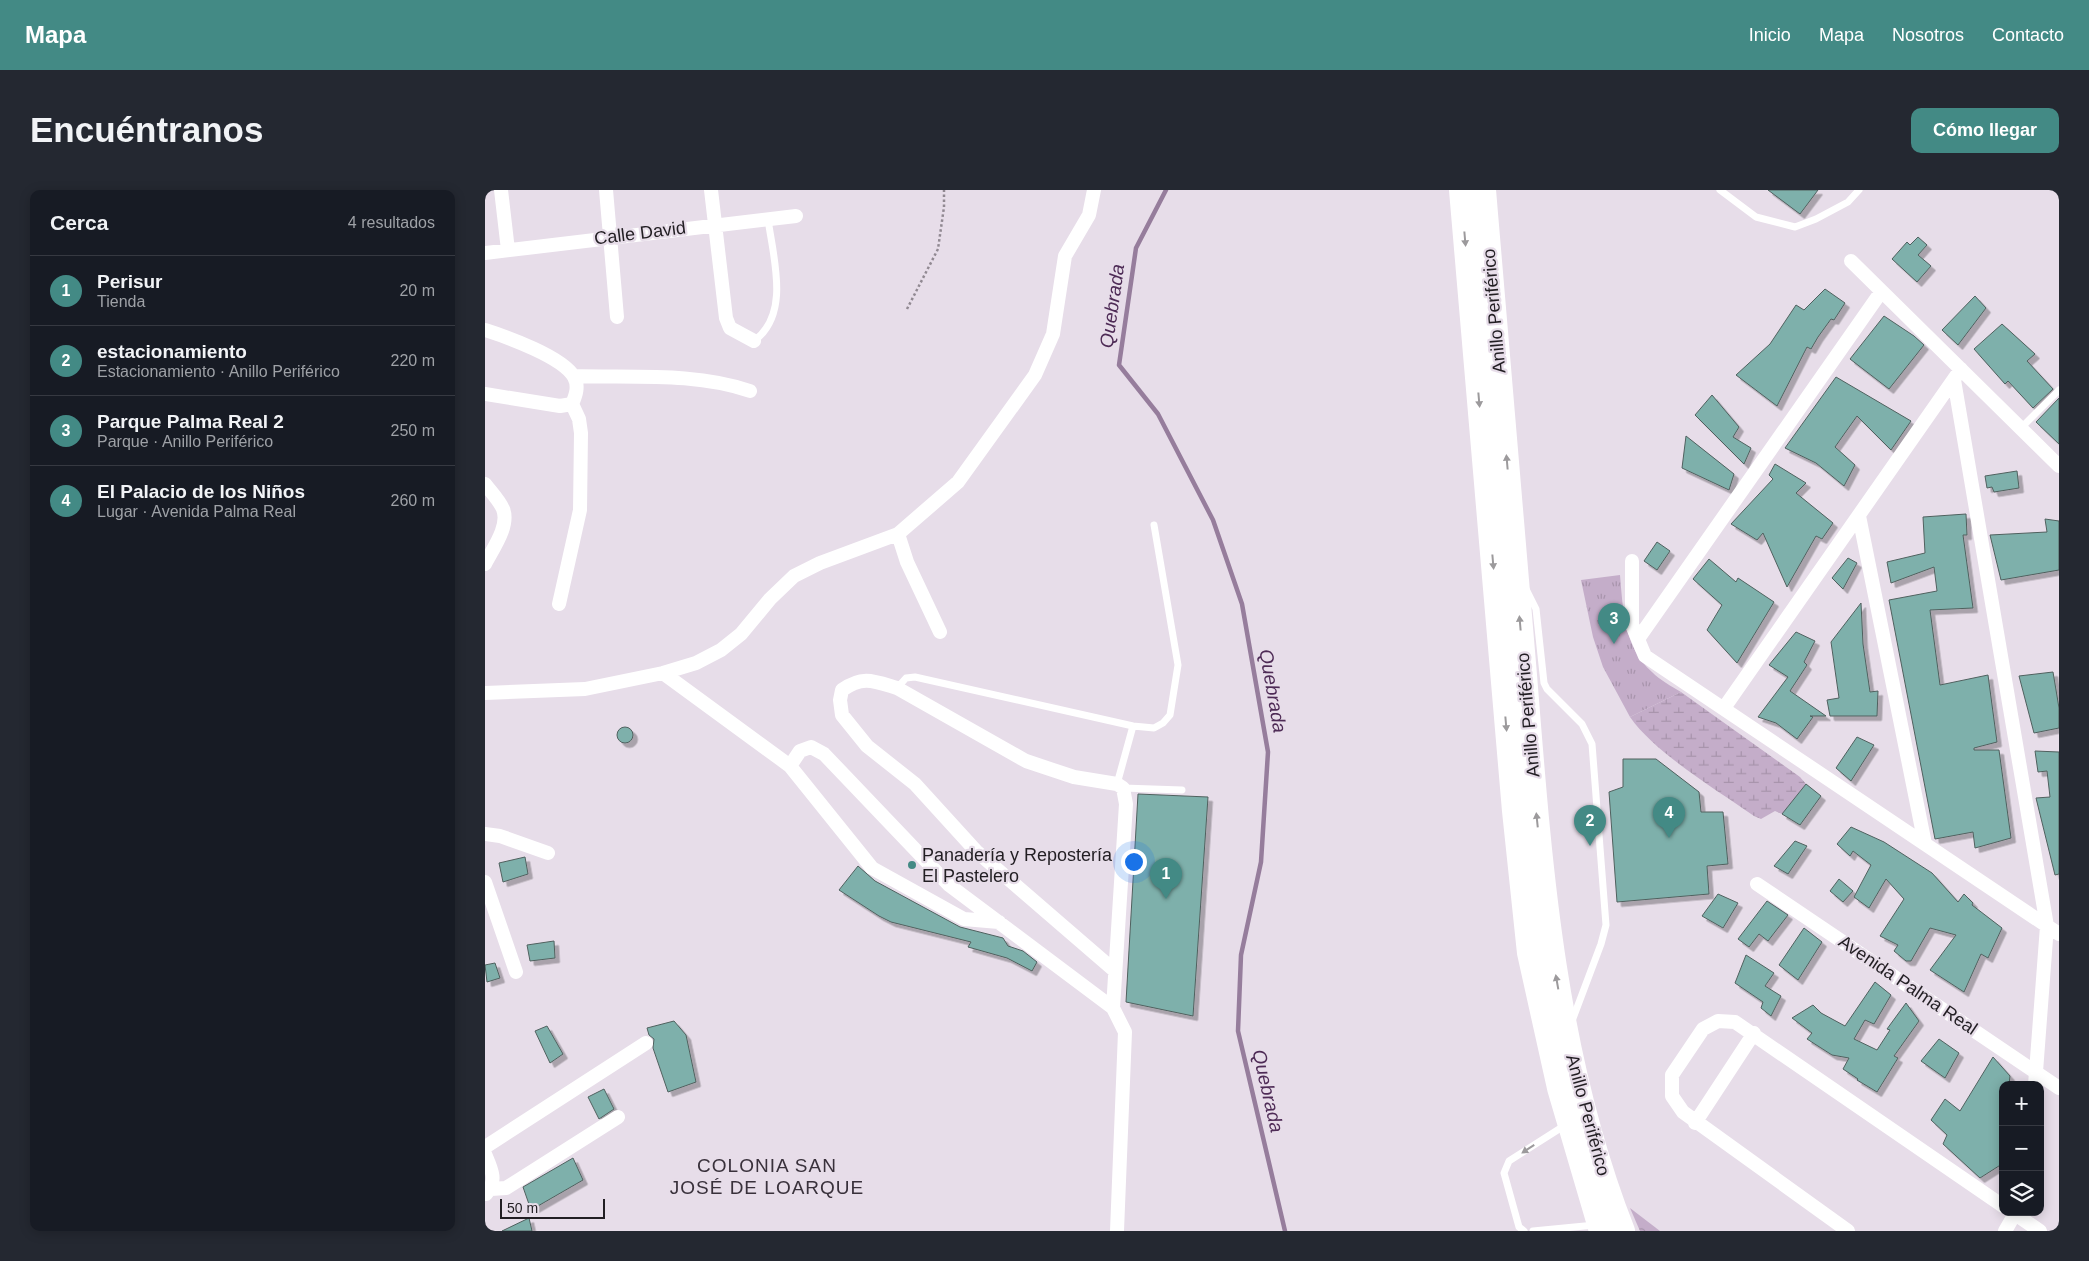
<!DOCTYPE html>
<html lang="es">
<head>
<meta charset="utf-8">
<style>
  :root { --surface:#171b24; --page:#242831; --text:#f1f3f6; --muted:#9ea1a6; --line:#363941; --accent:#438a85 }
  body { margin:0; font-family:Arial,sans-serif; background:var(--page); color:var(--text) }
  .controls { position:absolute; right:15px; bottom:15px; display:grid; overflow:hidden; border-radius:10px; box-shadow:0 2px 12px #0003 }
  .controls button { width:45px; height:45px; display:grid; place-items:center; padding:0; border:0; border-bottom:1px solid var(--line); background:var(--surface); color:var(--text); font:25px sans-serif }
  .scale { position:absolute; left:15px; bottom:12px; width:105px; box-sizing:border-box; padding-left:5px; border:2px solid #221e23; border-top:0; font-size:14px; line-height:18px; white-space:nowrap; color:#221e23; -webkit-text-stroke:4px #e7dde9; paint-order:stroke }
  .you { position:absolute; left:648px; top:671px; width:18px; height:18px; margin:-12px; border:4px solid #fff; border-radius:50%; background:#1a73e8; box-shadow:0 0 0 8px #1a73e833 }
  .badge { display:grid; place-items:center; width:32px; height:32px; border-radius:50%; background:var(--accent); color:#fff; font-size:16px; font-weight:700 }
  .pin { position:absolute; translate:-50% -41px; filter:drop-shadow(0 1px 2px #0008) }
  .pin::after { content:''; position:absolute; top:26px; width:18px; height:15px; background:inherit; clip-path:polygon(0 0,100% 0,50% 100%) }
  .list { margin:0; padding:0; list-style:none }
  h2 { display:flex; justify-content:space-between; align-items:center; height:65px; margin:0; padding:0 20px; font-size:21px }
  h2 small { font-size:16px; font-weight:400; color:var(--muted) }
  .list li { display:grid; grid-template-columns:32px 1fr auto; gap:15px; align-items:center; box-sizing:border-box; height:70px; padding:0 20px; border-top:1px solid var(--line) }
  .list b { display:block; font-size:19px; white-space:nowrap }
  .list p { margin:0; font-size:16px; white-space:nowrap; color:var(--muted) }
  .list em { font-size:16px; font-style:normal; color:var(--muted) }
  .icon { flex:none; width:28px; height:28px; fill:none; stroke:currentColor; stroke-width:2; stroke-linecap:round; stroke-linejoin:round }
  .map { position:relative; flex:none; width:1574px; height:1041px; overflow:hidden; border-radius:10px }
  header { display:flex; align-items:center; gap:30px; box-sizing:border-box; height:70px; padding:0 25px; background:var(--accent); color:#fff }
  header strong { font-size:24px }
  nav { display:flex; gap:28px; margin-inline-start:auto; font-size:18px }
  .intro { display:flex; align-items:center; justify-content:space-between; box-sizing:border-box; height:120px; padding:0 30px }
  h1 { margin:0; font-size:35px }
  .button { padding:12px 22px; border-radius:10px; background:var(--accent); color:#fff; font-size:18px; font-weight:700 }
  main { display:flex; gap:30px; padding:0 30px }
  aside { flex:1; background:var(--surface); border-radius:10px; box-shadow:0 2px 12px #0003 }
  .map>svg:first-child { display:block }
  .grass { fill:url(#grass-tufts) }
  .forest { fill:url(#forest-crowns) }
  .wetland { fill:url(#wetland-marsh) }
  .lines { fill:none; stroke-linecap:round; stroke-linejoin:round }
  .stream { stroke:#967d9c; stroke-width:4.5 }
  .building { fill:#7eb0ab; stroke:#50615f; filter:url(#shadow) }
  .path { stroke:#918992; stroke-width:2.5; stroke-dasharray:2.5 2.5; stroke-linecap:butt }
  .service { stroke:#fff; stroke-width:7 }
  .minor { stroke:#fff; stroke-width:14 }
  .trunk { stroke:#fff; stroke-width:24 }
  .oneway { fill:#9c9a9c }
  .poi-dot { fill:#438a85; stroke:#e7dde9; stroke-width:2 }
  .labels { text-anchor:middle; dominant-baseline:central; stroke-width:4.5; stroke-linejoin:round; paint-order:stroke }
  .street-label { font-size:18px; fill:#221e23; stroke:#e7dde9 }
  .poi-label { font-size:18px; fill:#221e23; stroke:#e7dde9; text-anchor:start }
  .water-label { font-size:19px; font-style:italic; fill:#4e2b56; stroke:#e7dde9 }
  .neighbourhood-label { font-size:19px; letter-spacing:1px; fill:#39313b; stroke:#e7dde9 }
</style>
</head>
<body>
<header>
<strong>Mapa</strong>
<nav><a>Inicio</a><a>Mapa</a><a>Nosotros</a><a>Contacto</a></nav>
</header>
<div class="intro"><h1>Encuéntranos</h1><a class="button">Cómo llegar</a></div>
<main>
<aside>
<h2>Cerca<small>4 resultados</small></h2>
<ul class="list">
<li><span class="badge">1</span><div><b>Perisur</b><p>Tienda</p></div><em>20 m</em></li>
<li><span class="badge">2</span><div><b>estacionamiento</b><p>Estacionamiento · Anillo Periférico</p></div><em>220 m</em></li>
<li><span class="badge">3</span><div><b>Parque Palma Real 2</b><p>Parque · Anillo Periférico</p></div><em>250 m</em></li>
<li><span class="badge">4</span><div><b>El Palacio de los Niños</b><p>Lugar · Avenida Palma Real</p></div><em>260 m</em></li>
</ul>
</aside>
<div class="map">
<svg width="1574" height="1041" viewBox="0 0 1574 1041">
  <defs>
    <pattern id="grass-tufts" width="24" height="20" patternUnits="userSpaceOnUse" patternTransform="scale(1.25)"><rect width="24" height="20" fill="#c4adc9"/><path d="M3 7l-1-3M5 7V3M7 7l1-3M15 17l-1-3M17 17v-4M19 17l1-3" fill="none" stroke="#a894ac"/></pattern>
    <pattern id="forest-crowns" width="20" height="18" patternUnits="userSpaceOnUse" patternTransform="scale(1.25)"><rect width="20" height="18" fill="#c4adc9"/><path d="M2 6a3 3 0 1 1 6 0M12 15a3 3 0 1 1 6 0" fill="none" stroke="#a894ac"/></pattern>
    <pattern id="wetland-marsh" width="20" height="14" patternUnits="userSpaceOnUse" patternTransform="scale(1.25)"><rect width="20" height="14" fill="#c4adc9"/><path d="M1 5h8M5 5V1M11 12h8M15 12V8" fill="none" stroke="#a894ac"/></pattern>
    <filter id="shadow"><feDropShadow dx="4.5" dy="4.5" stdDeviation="0" flood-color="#0004"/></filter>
  </defs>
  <rect width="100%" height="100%" fill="#e7dde9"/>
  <path class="grass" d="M 1135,385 C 1138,419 1139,458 1167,482 C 1175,490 1186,496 1196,502 L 1145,527 L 1118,477 L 1108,447 L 1096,390 Z"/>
  <path class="forest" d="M 1145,1018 L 1175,1041 L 1155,1041 Z"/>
  <path class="wetland" d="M 1196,502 L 1315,587 L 1321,594 L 1297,624 L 1290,621 L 1276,629 L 1269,626 C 1232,600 1170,563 1145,527 Z"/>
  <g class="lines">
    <path class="stream" d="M 681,0 L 651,58 L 634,175 L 673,224 L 728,330 L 757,414 L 783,562 L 776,672 L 756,765 L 753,841 L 800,1041"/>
  </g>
  <path class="building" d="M 1283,0 L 1333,0 L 1315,24 Z
    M 1433,47 L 1442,55 L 1433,65 L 1446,76 L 1432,92 L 1407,69 L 1422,52 L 1425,55 Z
    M 1340,99 L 1360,113 L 1349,130 L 1346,129 L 1333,147 L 1326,159 L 1322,157 L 1292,216 L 1251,185 L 1285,154 L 1311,115 L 1319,120 Z
    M 1490,106 L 1501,118 L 1473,155 L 1457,140 Z
    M 1399,126 L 1429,146 L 1439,155 L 1404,199 L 1365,169 Z
    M 1517,134 L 1550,164 L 1542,171 L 1568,199 L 1548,218 L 1523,191 L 1520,194 L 1489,159 Z
    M 1351,187 L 1426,231 L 1406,260 L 1372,226 L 1350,257 L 1370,275 L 1359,296 L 1331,273 L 1300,258 Z
    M 1227,205 L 1254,237 L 1248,247 L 1266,258 L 1259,274 L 1210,225 Z
    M 1574,208 L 1574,254 L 1551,232 Z
    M 1201,246 L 1249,284 L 1244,300 L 1197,278 Z
    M 1290,274 L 1321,293 L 1311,303 L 1348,333 L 1337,349 L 1331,346 L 1302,397 L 1278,343 L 1272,350 L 1246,334 L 1288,289 L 1284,285 Z
    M 1532,281 L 1534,298 L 1509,302 L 1507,297 L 1502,298 L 1500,286 Z
    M 1481,324 L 1482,345 L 1478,345 L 1488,418 L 1445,420 L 1455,495 L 1503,485 L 1512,552 L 1489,558 L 1489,560 L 1514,560 L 1526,648 L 1490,658 L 1488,642 L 1450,649 L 1404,410 L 1452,401 L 1449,377 L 1406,393 L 1402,372 L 1440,363 L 1438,327 Z
    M 1560,329 L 1574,331 L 1574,380 L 1516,390 L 1505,345 L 1562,342 Z
    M 1172,352 L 1185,361 L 1172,380 L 1159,371 Z
    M 1363,368 L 1372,373 L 1358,399 L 1347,388 Z
    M 1224,369 L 1251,392 L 1253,388 L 1289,412 L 1252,473 L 1222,440 L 1237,415 L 1208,389 Z
    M 1376,413 L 1378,454 L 1385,502 L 1393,501 L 1392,526 L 1345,526 L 1342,510 L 1354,508 L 1346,452 Z
    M 1311,442 L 1330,451 L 1319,472 L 1322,475 L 1305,501 L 1341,526 L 1325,526 L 1328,527 L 1312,549 L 1291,533 L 1273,527 L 1303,487 L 1284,475 Z
    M 1568,482 L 1574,518 L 1574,538 L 1549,543 L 1534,486 Z
    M132 545a8 8 0 1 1 16 0a8 8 0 1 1-16 0Z
    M 1372,547 L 1389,555 L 1366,591 L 1351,578 Z
    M 1550,561 L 1574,562 L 1574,684 L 1570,685 L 1551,608 L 1565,607 L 1562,581 L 1553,582 Z
    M 1138,569 L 1171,569 L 1214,602 L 1216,622 L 1238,622 L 1243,674 L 1222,676 L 1224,704 L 1132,712 L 1124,602 L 1138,597 Z
    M 1321,594 L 1336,606 L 1315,635 L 1297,624 Z
    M 653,604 L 723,607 L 708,826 L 641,812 Z
    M 1366,637 L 1399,652 L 1447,683 L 1473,712 L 1479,704 L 1488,713 L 1487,715 L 1517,738 L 1503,768 L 1496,764 L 1479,802 L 1445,780 L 1471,745 L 1445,738 L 1426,771 L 1421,771 L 1409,761 L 1413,755 L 1395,746 L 1419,709 L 1401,689 L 1384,718 L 1369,707 L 1386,675 L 1368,661 L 1365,666 L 1352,654 Z
    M 1310,651 L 1322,656 L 1303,684 L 1289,676 Z
    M 40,667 L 43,684 L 18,692 L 14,673 Z
    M 373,676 L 390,691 L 475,737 L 518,748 L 523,756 L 538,761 L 552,772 L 547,781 L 522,768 L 483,757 L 486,752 L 406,732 L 394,726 L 354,700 Z
    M 1354,689 L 1368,701 L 1358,712 L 1345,701 Z
    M 1233,704 L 1253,713 L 1238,738 L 1217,726 Z
    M 1282,711 L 1303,725 L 1283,751 L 1274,744 L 1264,757 L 1253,749 Z
    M 1319,738 L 1337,752 L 1313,790 L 1294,775 Z
    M 69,751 L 70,768 L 45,771 L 42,755 Z
    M 1261,765 L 1289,783 L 1280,796 L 1296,806 L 1286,826 L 1276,818 L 1278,812 L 1250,793 Z
    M 10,773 L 15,788 L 2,792 L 0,775 Z
    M 1390,792 L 1406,805 L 1389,834 L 1380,830 L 1369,849 L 1392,860 L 1405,840 L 1402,839 L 1421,813 L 1434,831 L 1409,866 L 1413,868 L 1392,902 L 1372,890 L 1373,889 L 1358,879 L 1364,868 L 1347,865 L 1322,849 L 1327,843 L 1307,828 L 1328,815 L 1336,823 L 1360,836 Z
    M 189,831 L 201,845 L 211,892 L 183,902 L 168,858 L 169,849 L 164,845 L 162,838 Z
    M 62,836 L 78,864 L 65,873 L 50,841 Z
    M 1454,849 L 1474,863 L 1460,888 L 1436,871 Z
    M 1508,867 L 1525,886 L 1524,895 L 1518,895 L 1517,974 L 1495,988 L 1458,954 L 1462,945 L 1446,930 L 1460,909 L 1475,921 Z
    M 119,899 L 129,919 L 114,929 L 103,907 Z
    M 88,968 L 98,990 L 46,1020 L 38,997 Z
    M 44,1028 L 47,1041 L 17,1041 Z"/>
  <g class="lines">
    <path class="path" d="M 422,119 L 453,59 L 459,17 L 459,0"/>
    <path class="service" d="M 1235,0 L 1271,27 L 1310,37 L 1331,29 L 1363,12 L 1374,0
      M 269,151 C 306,124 288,67 283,29
      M 1536,238 L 1574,200
      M 1041,399 L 1051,419 L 1059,493 L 1062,499 L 1097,534 L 1107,554 L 1121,735 L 1116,754 L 1087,831
      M 412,498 L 421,488 L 430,487 L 648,536 L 669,538 L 678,533 L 685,525 L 693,475 L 669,335
      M 632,594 L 648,536
      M 638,598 L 697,600
      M 1039,1041 L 1034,1037 L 1019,983 L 1024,971 L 1082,934
      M 1048,1041 L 1110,1035"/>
    <path class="minor" d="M 16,0 L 23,60
      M 121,0 L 132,127
      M 226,0 L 241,128 L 245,138 L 269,151
      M 0,63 L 311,26
      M 1366,71 L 1574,276
      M 0,140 C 22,147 78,167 89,187 C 94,196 91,205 87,214 L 75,216 L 0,204
      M 89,186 C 146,188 210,182 265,201
      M 1469,190 L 1562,736 L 1550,895
      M 0,294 C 6,302 14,310 18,319 C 25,336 7,360 0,374
      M 1374,326 L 1440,654
      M 413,344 L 422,372 L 455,442
      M 1147,371 L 1147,435 L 1160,466 L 1574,744
      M 74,414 L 95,320 L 96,243 L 94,229 L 87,214
      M 1153,449 L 1396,102
      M 178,483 L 305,576 L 315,561 L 326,557 L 339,564 L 464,695 L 628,818 L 640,842 L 632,1041
      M 0,503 L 100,499 L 178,483 L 211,473 L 236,460 L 256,444 L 285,409 L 309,386 L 335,373 L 413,344 L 473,292 L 550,185 L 568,144 L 580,66 L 604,25 L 609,0
      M 1239,518 L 1476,179
      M 305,576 L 387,678 L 479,729 L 514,732
      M 0,644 L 15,646 L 63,663
      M 0,692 L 31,782
      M 1272,694 L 1574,898
      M 628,818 L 641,614 L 638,598 L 632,594 L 589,587 L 541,571 L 412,498 C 389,491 378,485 357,500 L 355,510 L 357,525 L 382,556 L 430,594 L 491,661 L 630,781
      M 1210,933 L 1269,843
      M 0,957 L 161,853
      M 0,964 C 6,978 13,991 1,1004
      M 6,999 L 21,998 L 133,927
      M 1527,1022 L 1555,1041
      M 1363,1041 L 1198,922 L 1187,906 L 1187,885 L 1218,839 L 1233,831 L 1250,832 L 1518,1016
      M 1520,1041 L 1531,1022"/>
    <path class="trunk" d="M 976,0 L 1029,621 L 1044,763 L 1074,898 L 1116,1041
      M 999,0 C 1013,162 1026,324 1040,485 C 1055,674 1068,863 1138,1041"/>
  </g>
  <defs><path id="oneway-solid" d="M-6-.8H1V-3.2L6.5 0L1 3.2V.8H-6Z" transform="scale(1.25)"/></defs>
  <g class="oneway">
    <use href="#oneway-solid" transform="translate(980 49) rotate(85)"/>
    <use href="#oneway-solid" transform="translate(994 210) rotate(85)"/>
    <use href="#oneway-solid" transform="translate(1022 272) rotate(-95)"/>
    <use href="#oneway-solid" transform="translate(1008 372) rotate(85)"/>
    <use href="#oneway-solid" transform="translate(1035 433) rotate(-95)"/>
    <use href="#oneway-solid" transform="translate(1021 534) rotate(85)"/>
    <use href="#oneway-solid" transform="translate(1052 630) rotate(-96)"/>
    <use href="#oneway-solid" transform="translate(1072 792) rotate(-100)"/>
    <use href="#oneway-solid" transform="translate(1043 959) rotate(147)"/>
  </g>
  <circle class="poi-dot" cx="427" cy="675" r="5"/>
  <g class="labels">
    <g class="street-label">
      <text transform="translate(155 43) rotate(-7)">Calle David</text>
      <text transform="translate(1009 121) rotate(-95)">Anillo Periférico</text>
      <text transform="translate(1043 525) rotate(-95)">Anillo Periférico</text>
      <text transform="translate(1423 795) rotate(34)">Avenida Palma Real</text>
      <text transform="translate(1103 925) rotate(75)">Anillo Periférico</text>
    </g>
    <g class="poi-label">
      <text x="437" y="665">Panadería y Repostería<tspan x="437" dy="21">El Pastelero</tspan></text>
    </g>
    <g class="water-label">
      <text transform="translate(627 116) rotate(-82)">Quebrada</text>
      <text transform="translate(788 501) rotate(80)">Quebrada</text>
      <text transform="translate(783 901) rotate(77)">Quebrada</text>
    </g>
    <g class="neighbourhood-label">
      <text x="282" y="975">COLONIA SAN<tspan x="282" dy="22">JOSÉ DE LOARQUE</tspan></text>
    </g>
  </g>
</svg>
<div class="controls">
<button>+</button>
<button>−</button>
<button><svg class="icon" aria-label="layers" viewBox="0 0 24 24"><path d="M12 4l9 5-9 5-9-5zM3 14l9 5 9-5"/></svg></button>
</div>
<div class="scale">50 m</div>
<div class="you"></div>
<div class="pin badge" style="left:681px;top:709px">1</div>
<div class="pin badge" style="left:1105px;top:656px">2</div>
<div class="pin badge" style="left:1129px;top:454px">3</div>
<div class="pin badge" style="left:1184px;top:648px">4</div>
</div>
</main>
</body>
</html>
